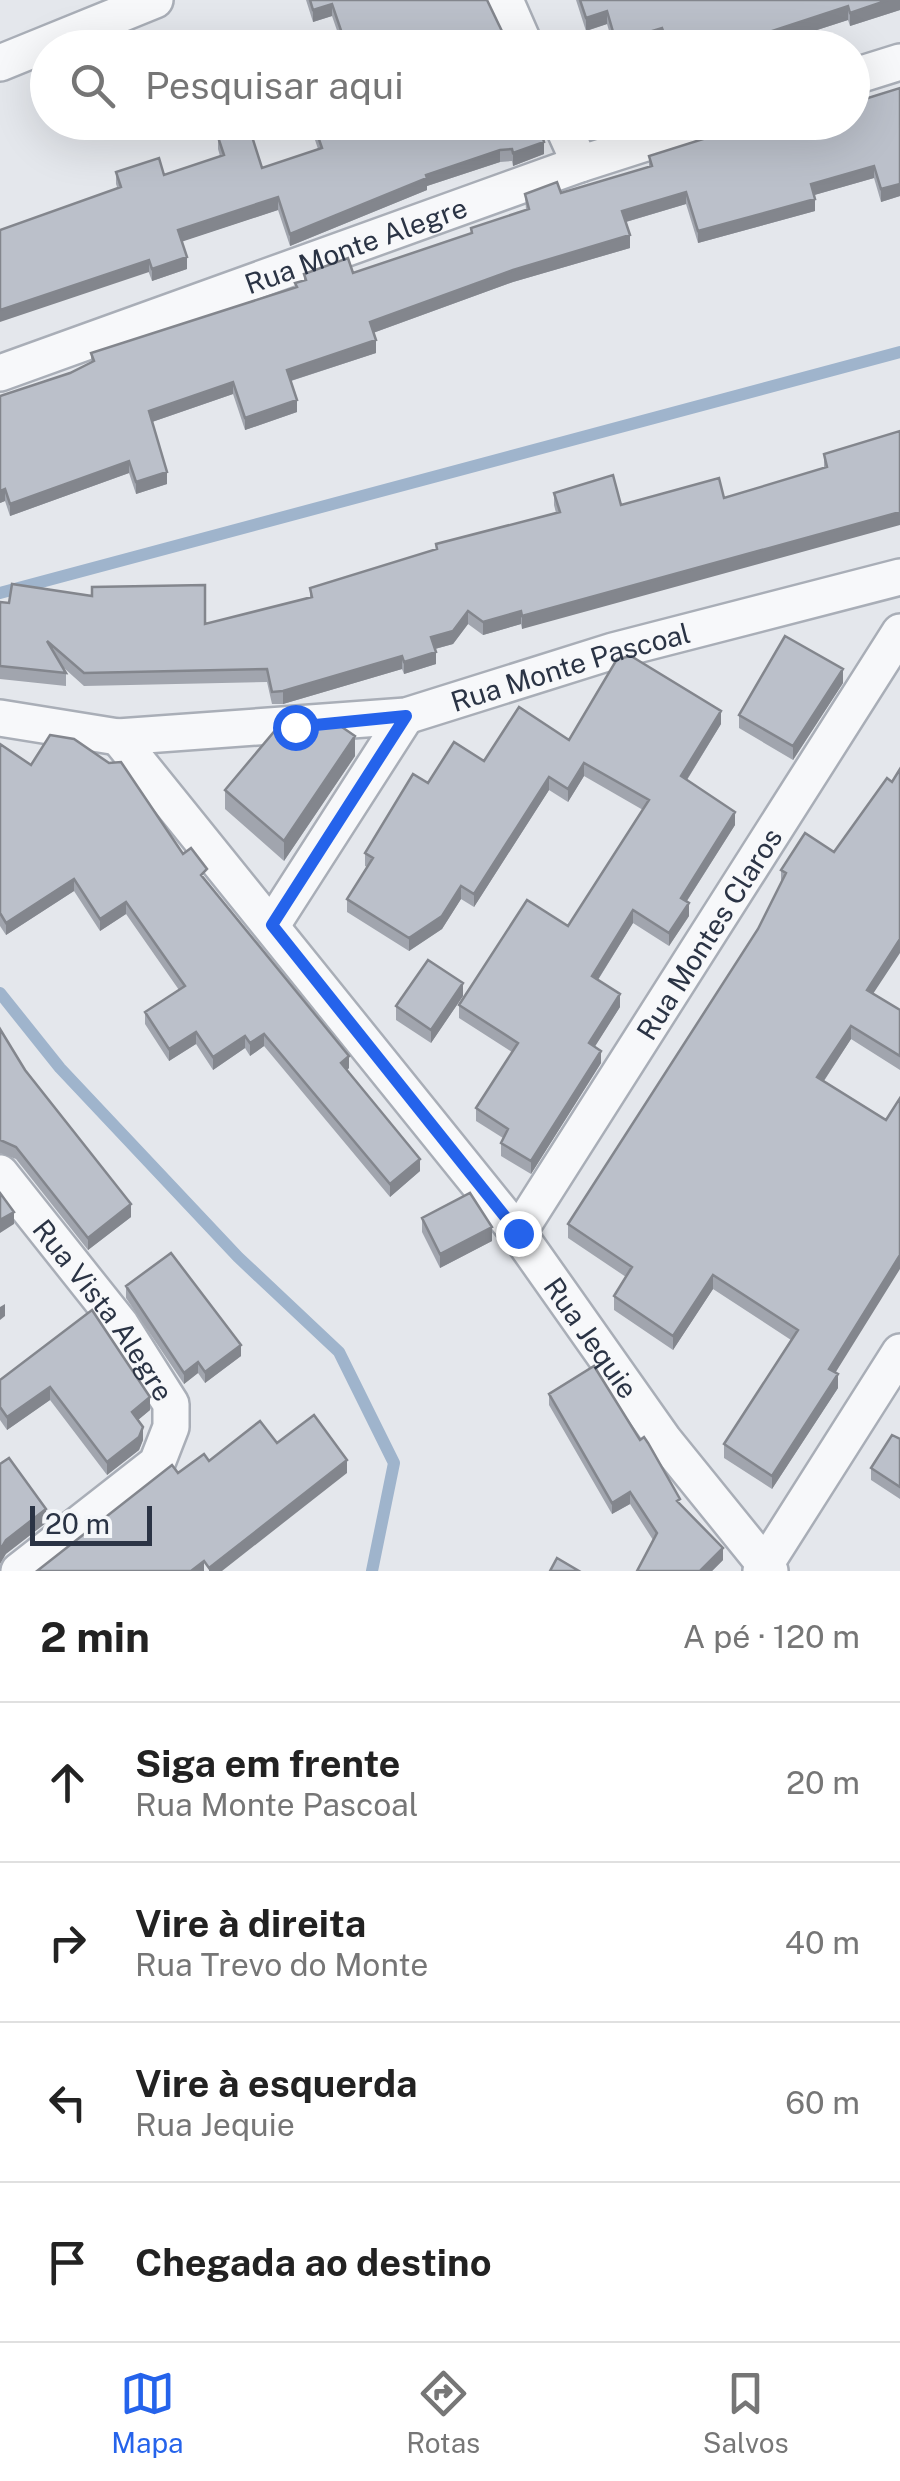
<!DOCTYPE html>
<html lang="pt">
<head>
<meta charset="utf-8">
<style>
  :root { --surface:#fff; --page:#f2f2f2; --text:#222; --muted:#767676; --line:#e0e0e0; --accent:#2563eb }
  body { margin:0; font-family:"Public Sans",sans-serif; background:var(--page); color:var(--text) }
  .scale { position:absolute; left:30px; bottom:25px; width:122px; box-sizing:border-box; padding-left:10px; border:5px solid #2b3445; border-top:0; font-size:28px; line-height:35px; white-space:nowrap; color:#2b3445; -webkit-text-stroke:8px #f4f6f9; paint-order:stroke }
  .stop { position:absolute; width:30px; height:30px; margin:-22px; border:8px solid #2563eb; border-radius:50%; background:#fff }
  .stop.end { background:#2563eb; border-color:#fff; box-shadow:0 2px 10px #0008 }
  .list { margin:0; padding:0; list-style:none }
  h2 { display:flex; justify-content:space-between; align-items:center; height:130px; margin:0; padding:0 40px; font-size:42px }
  h2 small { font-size:32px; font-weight:400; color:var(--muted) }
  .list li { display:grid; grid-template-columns:65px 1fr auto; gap:30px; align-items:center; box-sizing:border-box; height:160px; padding:0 40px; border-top:2px solid var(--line) }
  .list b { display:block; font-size:38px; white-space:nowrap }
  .list p { margin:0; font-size:32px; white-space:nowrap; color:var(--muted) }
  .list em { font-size:32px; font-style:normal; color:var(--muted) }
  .icon { flex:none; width:55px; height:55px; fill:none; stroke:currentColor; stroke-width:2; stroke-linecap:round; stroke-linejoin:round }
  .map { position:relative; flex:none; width:900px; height:1571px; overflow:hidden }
  .search { position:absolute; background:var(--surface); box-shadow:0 10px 40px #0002; left:30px; right:30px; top:30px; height:110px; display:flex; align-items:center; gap:25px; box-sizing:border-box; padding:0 35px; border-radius:55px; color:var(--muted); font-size:38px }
  .sheet { height:770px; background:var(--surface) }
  nav { display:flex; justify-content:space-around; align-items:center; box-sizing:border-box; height:140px; border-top:2px solid var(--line); background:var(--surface); font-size:28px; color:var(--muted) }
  nav a { display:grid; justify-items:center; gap:5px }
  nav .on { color:var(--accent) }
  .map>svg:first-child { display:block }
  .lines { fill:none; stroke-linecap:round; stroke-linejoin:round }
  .stream { stroke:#9fb4cc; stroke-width:12 }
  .street-casing { stroke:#a9aeb7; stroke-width:40 }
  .street { stroke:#f7f8fa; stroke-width:35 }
  .wall { fill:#a1a5ae }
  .shaded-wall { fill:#83868d }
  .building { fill:#bbc0ca; stroke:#83868d; stroke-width:2.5 }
  .route { stroke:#2563eb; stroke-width:12 }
  .labels { text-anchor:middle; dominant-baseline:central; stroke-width:8; stroke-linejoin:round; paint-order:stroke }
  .street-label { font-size:28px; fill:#2b3445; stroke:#f4f6f9 }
</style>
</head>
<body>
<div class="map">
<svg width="900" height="1571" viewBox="0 0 900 1571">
  <rect width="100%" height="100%" fill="#e4e7ec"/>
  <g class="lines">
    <path class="stream" d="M 0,593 L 900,352
      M 0,993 L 60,1068 L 238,1257 L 339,1352 L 394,1463 L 372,1571"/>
    <g class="street-casing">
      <g id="street">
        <path d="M 505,0 L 526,48"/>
        <path d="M 0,63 L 155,0"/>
        <path d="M 852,77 L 900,62"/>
        <path d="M 561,122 L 580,164"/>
        <path id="s1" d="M 0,373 L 580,164 L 711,122"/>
        <path id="s2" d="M 0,718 L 118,737 L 406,716 L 613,651 L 900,577"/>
        <path id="s3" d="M 118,737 L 518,1233 L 664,1440 L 770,1571"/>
        <path d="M 272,925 L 406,716"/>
        <path id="s4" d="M 0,1173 L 121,1325 L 171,1404 L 171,1427 L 157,1463 L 19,1571"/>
        <path id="s5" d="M 518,1233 L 900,632"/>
        <path d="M 761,1571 L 900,1352"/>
      </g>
    </g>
    <use href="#street" class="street"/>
  </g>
  <path class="wall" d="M 306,0 L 487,0 L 510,48 L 343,48 L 332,16 L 313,22 Z
    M 576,0 L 900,0 L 900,10 L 850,26 L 848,20 L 761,48 L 664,48 L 662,41 L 641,48 L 614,48 L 607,24 L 586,31 Z
    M 900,88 L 900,196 L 881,202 L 874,178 L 814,195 L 815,211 L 698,243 L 686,204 L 626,222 L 630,248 L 513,282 L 373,333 L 376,353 L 291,381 L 297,412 L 245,430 L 233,394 L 152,422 L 167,484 L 136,494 L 129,473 L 10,516 L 5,501 L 0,503 L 0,396 L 70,373 L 91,363 L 91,353 L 295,288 L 295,283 L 304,280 L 304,274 L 353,273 L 471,234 L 471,228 L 526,210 L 525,194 L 561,193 L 649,167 L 649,156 L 852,122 Z
    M 309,122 L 538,122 L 544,154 L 513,166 L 512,161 L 500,162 L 427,186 L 427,190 L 290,246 L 278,210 L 182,241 L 187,269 L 152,281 L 116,184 L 116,172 L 164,175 L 220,156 L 218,149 L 218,137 L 262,168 L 318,149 Z
    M 900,431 L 522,629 L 521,624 L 483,635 L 468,624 L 453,644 L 435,649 L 436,664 L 404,674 L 402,669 L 283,704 L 272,704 L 267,682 L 84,686 L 64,668 L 66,673 L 66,686 L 0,679 L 0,602 L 205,624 L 310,598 L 310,588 L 436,550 L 436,544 L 556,513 L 554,505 L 554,493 L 621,505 L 724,498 L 824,468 L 824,454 Z
    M 843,683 L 793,760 L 739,728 L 739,715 Z
    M 721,724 L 687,780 L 735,825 L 687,901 L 689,916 L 669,946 L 633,923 L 598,980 L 620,1007 L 594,1047 L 601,1063 L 531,1174 L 501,1156 L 501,1143 L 503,1138 L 476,1121 L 476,1108 L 512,1052 L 459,1018 L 459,1005 L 568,926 L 643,810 L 584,776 L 568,802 L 549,790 L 474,907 L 461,899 L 442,929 L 409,951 L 347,912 L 347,899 L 367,867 L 365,866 L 365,853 L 428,783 L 484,761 L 569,740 Z
    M 0,744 L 31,765 L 183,854 L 207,882 L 349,1068 L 347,1070 L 420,1171 L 390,1197 L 264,1046 L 250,1056 L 245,1048 L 213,1070 L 196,1044 L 169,1061 L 145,1024 L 145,1012 L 179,990 L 126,914 L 100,931 L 74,891 L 6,935 L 0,926 Z
    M 355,756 L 284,861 L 225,809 L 225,790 Z
    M 805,833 L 873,994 L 900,1010 L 900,1070 L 851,1039 L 824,1081 L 835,1373 L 838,1388 L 772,1489 L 724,1458 L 724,1444 L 791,1340 L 713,1289 L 673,1350 L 614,1310 L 614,1296 L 626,1277 L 568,1238 L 568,1224 L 758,929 L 781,882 L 781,870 Z
    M 463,996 L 431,1043 L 396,1020 L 396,1006 Z
    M 0,1029 L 25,1070 L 131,1217 L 88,1250 L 16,1159 L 0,1153 Z
    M 422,1218 L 492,1241 L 440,1268 L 422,1232 Z
    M 126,1286 L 241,1356 L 205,1383 L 198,1373 L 184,1384 L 126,1298 Z
    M 92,1310 L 150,1410 L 138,1420 L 143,1440 L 139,1450 L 107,1475 L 50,1400 L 7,1430 L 0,1420 L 0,1380 Z
    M 549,1394 L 680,1504 L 723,1560 L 712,1571 L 637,1571 L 653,1540 L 630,1504 L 612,1514 L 549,1405 Z
    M 900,1439 L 900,1499 L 871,1480 L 871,1468 Z"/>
  <path class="shaded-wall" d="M 888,0 L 900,0 L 900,10 L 850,26 L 850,13 Z
    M 332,4 L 332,16 L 313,22 L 313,10 Z
    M 848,6 L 848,20 L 761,48 L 720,48 Z
    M 607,11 L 607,24 L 586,31 L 586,18 Z
    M 662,28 L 662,41 L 641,48 L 616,48 L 616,42 Z
    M 544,142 L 544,154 L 513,166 L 513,153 Z
    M 500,150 L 500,162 L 427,186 L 427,190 L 290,246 L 290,234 L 426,175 Z
    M 874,166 L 874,178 L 811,196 L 811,184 Z
    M 900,184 L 900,196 L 881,202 L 881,189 Z
    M 686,192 L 686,204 L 622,223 L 622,211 Z
    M 278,197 L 278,210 L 178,243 L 178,230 Z
    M 815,199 L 815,211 L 698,243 L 698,231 Z
    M 630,235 L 630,248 L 513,282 L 370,334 L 370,322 L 513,270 Z
    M 187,257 L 187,269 L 152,281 L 152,269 Z
    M 149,260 L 149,272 L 0,322 L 0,310 Z
    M 376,340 L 376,353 L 287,382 L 287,370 Z
    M 233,382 L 233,394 L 149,423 L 149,411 Z
    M 297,400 L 297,412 L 245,430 L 245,418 Z
    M 129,461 L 129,473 L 10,516 L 10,504 Z
    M 167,472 L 167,484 L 136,494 L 136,482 Z
    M 5,489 L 5,501 L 0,503 L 0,491 Z
    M 900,512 L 900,525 L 522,629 L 522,616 Z
    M 468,611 L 468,624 L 453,644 L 431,650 L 431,637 Z
    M 521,611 L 521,624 L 483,635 L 483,622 Z
    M 436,652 L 436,664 L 404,674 L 404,662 Z
    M 402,656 L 402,669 L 283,704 L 283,691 Z
    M 843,669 L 843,683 L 793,760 L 793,746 Z
    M 721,711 L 721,724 L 681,789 L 681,776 Z
    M 355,736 L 355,756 L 284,861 L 284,841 Z
    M 584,763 L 584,776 L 568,802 L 568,789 Z
    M 549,777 L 549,790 L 474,907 L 474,894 Z
    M 735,812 L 735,825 L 681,910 L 681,898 Z
    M 74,879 L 74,891 L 6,935 L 6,923 Z
    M 461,886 L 461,899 L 442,929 L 409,951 L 409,938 Z
    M 126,902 L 126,914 L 100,931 L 100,919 Z
    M 689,903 L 689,916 L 669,946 L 669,933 Z
    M 633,910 L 633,923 L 592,989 L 592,976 Z
    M 900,939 L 900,953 L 867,1003 L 867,990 Z
    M 463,983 L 463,996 L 431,1043 L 431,1030 Z
    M 620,994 L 620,1007 L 589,1056 L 589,1043 Z
    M 851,1026 L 851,1039 L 817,1091 L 817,1077 Z
    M 196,1032 L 196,1044 L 169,1061 L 169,1049 Z
    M 264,1034 L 264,1046 L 250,1056 L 250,1043 Z
    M 245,1036 L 245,1048 L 213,1070 L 213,1057 Z
    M 601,1051 L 601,1063 L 531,1174 L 531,1161 Z
    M 349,1056 L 349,1068 L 341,1075 L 341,1063 Z
    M 420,1159 L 420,1171 L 390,1197 L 390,1184 Z
    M 131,1204 L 131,1217 L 88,1250 L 88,1238 Z
    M 14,1212 L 14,1224 L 0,1233 L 0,1220 Z
    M 492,1227 L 492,1241 L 440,1268 L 440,1254 Z
    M 900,1255 L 900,1269 L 829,1383 L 829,1369 Z
    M 713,1275 L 713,1289 L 673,1350 L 673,1336 Z
    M 5,1304 L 5,1316 L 0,1320 L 0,1307 Z
    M 241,1345 L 241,1356 L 205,1383 L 205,1372 Z
    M 198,1362 L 198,1373 L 184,1384 L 184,1373 Z
    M 838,1374 L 838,1388 L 772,1489 L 772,1476 Z
    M 50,1387 L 50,1400 L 7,1430 L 7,1417 Z
    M 150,1397 L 150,1410 L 132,1425 L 132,1412 Z
    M 143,1427 L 143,1440 L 139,1450 L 107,1475 L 107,1462 Z
    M 347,1460 L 347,1473 L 222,1571 L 209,1571 L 209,1568 Z
    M 630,1492 L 630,1504 L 612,1514 L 612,1503 Z
    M 46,1509 L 46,1523 L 6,1554 L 0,1564 L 0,1550 L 6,1540 Z
    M 723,1548 L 723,1560 L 712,1571 L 700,1571 Z
    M 204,1561 L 204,1571 L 191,1571 Z"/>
  <path class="building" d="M 310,0 L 487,0 L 510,48 L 347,48 L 332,4 L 313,10 Z
    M 580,0 L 888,0 L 850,13 L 848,6 L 720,48 L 669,48 L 662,28 L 616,42 L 607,11 L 586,18 Z
    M 900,88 L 900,184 L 881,189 L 874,166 L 811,184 L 815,199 L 698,231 L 686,192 L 622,211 L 630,235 L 513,270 L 370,322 L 376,340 L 287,370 L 297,400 L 245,418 L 233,382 L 149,411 L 167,472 L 136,482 L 129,461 L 10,504 L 5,489 L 0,491 L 0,396 L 70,373 L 94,361 L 91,353 L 297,287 L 295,283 L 306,280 L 304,274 L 348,258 L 353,273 L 472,233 L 471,228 L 529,209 L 525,194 L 557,182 L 561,193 L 652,166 L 649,156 L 757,122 L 852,122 L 852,103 Z
    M 313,122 L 538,122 L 544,142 L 513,153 L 512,149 L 500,150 L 426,175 L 427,178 L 290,234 L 278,197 L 178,230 L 187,257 L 152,269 L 149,260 L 0,310 L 0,230 L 121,187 L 116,172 L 159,158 L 164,175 L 224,155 L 218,137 L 249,127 L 262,168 L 322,148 Z
    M 900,431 L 900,512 L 522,616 L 521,611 L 483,622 L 468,611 L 453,631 L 431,637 L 436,652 L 404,662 L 402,656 L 283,691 L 272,692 L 267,669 L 84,673 L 47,641 L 66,673 L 0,666 L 0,602 L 9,603 L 12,584 L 92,596 L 92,587 L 205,585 L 205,624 L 312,597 L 310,588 L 437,549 L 436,544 L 560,512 L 554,493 L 613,475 L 621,505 L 719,478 L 724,498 L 827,467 L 824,454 Z
    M 785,636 L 843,669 L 793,746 L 739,715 Z
    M 631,656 L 721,711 L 681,776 L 735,812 L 681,898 L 689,903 L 669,933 L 633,910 L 592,976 L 620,994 L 589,1043 L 601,1051 L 531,1161 L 501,1143 L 508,1129 L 476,1108 L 518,1043 L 459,1005 L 527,900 L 568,926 L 649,800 L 584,763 L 568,789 L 549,777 L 474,894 L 461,886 L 442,916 L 409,938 L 347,899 L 373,858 L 365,853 L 413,774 L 428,783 L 454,742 L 484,761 L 519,707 L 569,740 L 617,659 Z
    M 336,723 L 355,736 L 284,841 L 225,790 L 278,727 Z
    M 50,735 L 74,739 L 109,763 L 121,762 L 183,854 L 191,848 L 207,869 L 201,875 L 349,1056 L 341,1063 L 420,1159 L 390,1184 L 264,1034 L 250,1043 L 245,1036 L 213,1057 L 196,1032 L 169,1049 L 145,1012 L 185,986 L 126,902 L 100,919 L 74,879 L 6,923 L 0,913 L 0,744 L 31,765 Z
    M 900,769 L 900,939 L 867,990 L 900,1010 L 900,1056 L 851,1026 L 817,1077 L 886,1120 L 900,1098 L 900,1255 L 829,1369 L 838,1374 L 772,1476 L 724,1444 L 798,1330 L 713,1275 L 673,1336 L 614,1296 L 632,1267 L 568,1224 L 758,929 L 786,873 L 781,870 L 805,833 L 834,852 L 887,778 L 892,782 Z
    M 428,960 L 463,983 L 431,1030 L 396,1006 Z
    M 0,1029 L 25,1070 L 131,1204 L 88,1238 L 16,1147 L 0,1140 Z
    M 0,1193 L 14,1212 L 0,1220 Z
    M 470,1193 L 492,1227 L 440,1254 L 422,1218 Z
    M 171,1253 L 241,1345 L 205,1372 L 198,1362 L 184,1373 L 126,1286 Z
    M 92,1310 L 150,1397 L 132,1412 L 143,1427 L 139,1437 L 107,1462 L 50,1387 L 7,1417 L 0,1407 L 0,1380 Z
    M 594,1366 L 640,1440 L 644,1437 L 648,1443 L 680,1499 L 677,1501 L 723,1548 L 700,1571 L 637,1571 L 657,1533 L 630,1492 L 612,1503 L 549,1394 Z
    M 314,1415 L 347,1460 L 209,1568 L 204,1561 L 191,1571 L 37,1571 L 172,1465 L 178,1473 L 204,1454 L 209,1461 L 260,1421 L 277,1443 Z
    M 892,1435 L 900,1439 L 900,1487 L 871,1468 Z
    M 9,1458 L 46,1509 L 6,1540 L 0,1550 L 0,1464 Z
    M 557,1558 L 579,1571 L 550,1571 Z"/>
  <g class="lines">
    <path class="route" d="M 295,727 L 406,716 L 272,925 L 518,1233"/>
  </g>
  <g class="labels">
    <g class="street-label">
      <text stroke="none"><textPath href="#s1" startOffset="378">Rua Monte Alegre</textPath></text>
      <text stroke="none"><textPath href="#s2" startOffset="580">Rua Monte Pascoal</textPath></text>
      <text stroke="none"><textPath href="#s5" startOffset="355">Rua Montes Claros</textPath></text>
      <text stroke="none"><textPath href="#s4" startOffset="172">Rua Vista Alegre</textPath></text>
      <text stroke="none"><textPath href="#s3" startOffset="765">Rua Jequie</textPath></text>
    </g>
  </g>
</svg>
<div class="scale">20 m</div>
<div class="stop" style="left:295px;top:727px"></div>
<div class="stop end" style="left:518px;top:1233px"></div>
<div class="search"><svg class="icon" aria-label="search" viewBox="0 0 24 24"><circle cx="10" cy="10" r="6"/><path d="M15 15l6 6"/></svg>Pesquisar aqui</div>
</div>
<section class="sheet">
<h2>2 min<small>A pé · 120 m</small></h2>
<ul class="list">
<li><svg class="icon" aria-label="ahead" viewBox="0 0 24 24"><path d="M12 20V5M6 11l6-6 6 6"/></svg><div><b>Siga em frente</b><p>Rua Monte Pascoal</p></div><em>20 m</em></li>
<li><svg class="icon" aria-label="right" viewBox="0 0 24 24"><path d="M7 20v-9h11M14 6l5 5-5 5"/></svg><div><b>Vire à direita</b><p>Rua Trevo do Monte</p></div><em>40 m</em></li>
<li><svg class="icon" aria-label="left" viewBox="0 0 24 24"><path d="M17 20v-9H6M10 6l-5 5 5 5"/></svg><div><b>Vire à esquerda</b><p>Rua Jequie</p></div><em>60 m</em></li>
<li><svg class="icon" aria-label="arrive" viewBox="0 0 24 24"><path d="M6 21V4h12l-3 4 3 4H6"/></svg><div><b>Chegada ao destino</b></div></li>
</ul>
</section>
<nav>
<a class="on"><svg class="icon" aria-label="map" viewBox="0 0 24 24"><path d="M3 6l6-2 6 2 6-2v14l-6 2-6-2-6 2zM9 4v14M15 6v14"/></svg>Mapa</a>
<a><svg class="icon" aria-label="directions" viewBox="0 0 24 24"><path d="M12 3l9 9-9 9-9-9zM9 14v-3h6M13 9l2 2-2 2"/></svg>Rotas</a>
<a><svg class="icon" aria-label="saved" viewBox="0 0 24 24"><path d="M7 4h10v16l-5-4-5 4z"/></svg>Salvos</a>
</nav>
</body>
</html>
